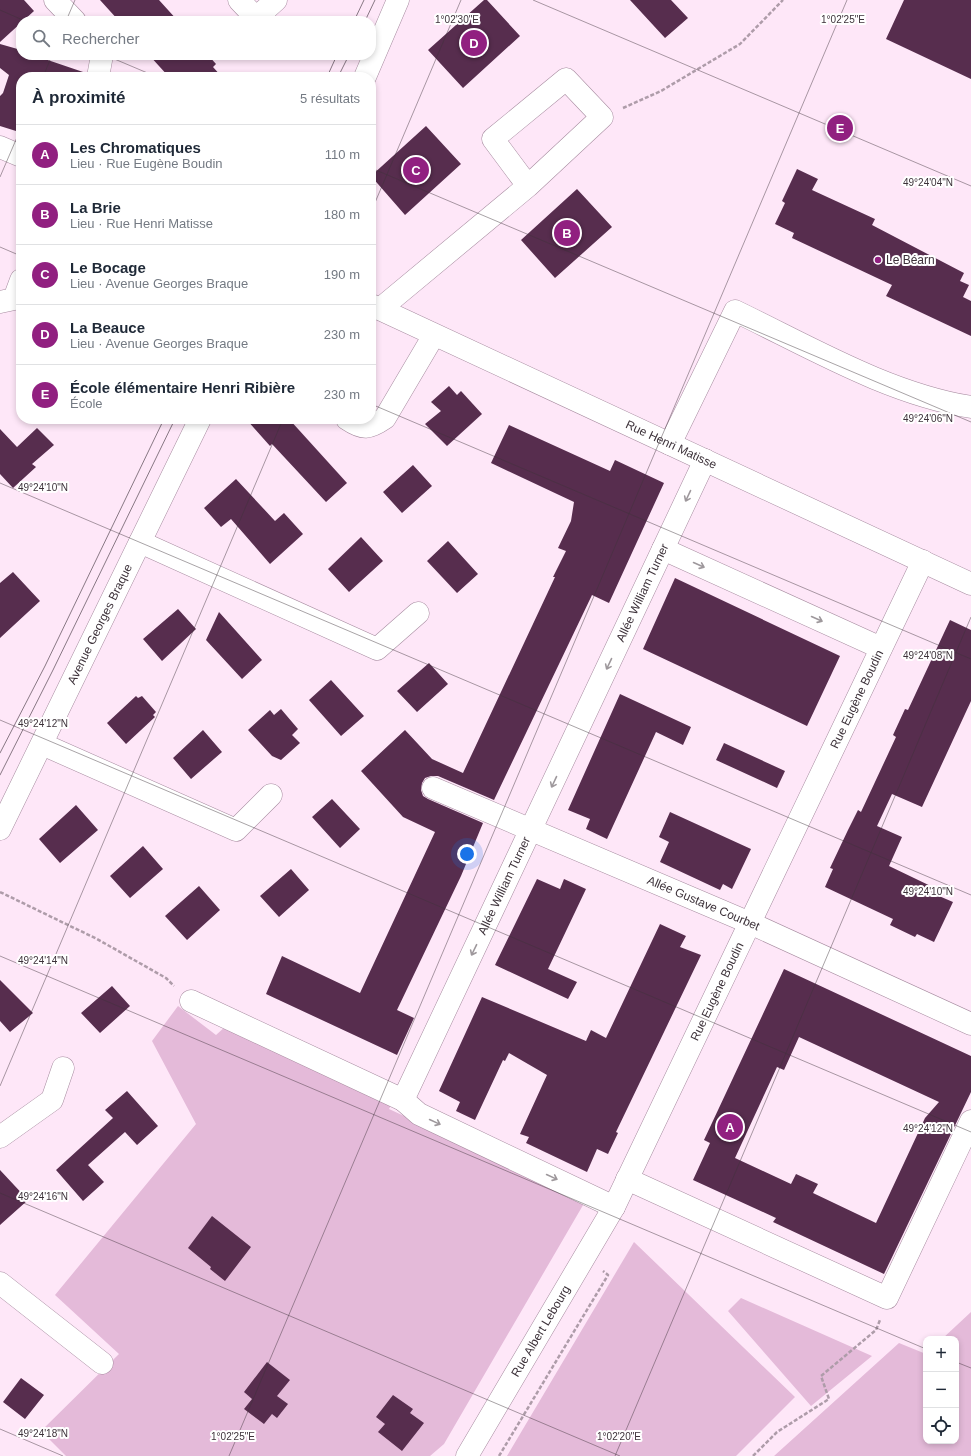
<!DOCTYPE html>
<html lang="fr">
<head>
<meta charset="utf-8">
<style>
  :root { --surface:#fff; --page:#f2f2f3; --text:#1f2937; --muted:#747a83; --line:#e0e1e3; --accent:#912080 }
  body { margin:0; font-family:Helvetica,sans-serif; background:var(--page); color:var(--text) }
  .controls { position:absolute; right:12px; bottom:12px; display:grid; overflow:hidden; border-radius:8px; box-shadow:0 2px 6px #0003 }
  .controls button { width:36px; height:36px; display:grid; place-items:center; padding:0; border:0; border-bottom:1px solid var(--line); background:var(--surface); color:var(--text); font:20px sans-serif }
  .you { position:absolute; left:467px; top:854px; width:14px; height:14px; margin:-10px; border:3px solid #fff; border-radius:50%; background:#1a73e8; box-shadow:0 0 0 6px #1a73e833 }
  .badge { display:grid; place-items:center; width:26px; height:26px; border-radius:50%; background:var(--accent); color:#fff; font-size:13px; font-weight:700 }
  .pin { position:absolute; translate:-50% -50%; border:2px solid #fff; box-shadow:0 1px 4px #0006 }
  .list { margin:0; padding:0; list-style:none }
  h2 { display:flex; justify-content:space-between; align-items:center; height:52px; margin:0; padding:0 16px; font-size:17px }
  h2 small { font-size:13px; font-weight:400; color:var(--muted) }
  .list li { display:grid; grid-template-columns:26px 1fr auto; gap:12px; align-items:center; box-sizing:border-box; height:60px; padding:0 16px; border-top:1px solid var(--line) }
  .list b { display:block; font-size:15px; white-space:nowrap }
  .list p { margin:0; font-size:13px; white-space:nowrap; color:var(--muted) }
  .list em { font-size:13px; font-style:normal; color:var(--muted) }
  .icon { flex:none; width:22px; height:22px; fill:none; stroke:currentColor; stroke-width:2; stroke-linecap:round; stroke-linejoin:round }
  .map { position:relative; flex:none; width:971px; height:1456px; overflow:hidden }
  .search { position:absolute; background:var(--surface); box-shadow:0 2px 6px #0003; left:16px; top:16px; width:360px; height:44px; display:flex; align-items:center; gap:10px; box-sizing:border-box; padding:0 14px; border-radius:16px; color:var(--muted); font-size:15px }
  .panel { position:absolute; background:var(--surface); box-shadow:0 2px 6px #0003; left:16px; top:72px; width:360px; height:352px; border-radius:16px }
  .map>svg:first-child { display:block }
  .green { fill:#e4bad9 }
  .building { fill:#572d4e; fill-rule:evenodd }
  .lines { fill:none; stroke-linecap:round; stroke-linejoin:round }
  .minor-casing { stroke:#a78ca0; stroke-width:23 }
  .path { stroke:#ae9ca9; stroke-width:2.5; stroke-dasharray:4 2; stroke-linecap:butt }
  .minor { stroke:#fff; stroke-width:22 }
  .tram { stroke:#887884; stroke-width:1 }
  .oneway { stroke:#9e989c }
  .ticks { fill:none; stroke:#3d323a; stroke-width:1; stroke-opacity:0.45 }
  .poi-dot { fill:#912080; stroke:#fff; stroke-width:1.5 }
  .labels { text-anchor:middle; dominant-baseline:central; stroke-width:4; stroke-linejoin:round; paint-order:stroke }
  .poi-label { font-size:12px; fill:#3d323a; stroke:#fff; text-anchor:start }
  .street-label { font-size:12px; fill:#3d323a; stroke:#fff }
  .ticks-label { font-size:10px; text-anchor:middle; fill:#3d323a; stroke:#fff; stroke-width:4; stroke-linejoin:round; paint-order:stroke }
</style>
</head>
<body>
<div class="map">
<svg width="971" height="1456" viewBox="0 0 971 1456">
  <rect width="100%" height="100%" fill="#fee7f8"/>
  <path class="green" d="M 178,1006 L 216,1035 L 226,1026 L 392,1103 L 389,1109 L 586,1200 L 444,1444 L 430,1456 L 66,1456 L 41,1431 L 119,1354 L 55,1295 L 196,1124 L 152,1041 Z
    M 634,1242 L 795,1397 L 736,1456 L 507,1456 Z
    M 741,1298 L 872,1356 L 811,1406 L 728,1311 Z
    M 971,1312 L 971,1456 L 774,1456 L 899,1343 L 926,1354 L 926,1441 L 956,1441 L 956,1339 L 942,1339 Z"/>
  <path class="building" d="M 0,0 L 24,0 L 34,11 L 0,42 Z
    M 100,0 L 159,0 L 178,21 L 119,21 Z
    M 484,0 L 487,0 L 520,36 L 463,88 L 428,50 Z
    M 630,0 L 671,0 L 688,18 L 665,38 Z
    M 904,0 L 971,0 L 971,79 L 886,39 Z
    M 0,44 L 21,50 L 21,55 L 33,55 L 86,73 L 86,77 L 21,77 L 21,116 L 16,131 L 0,126 L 0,96 L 3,93 L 9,75 L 0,68 Z
    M 149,55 L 208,55 L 216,64 L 213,67 L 222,77 L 169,77 Z
    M 426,126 L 461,164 L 405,215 L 371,176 Z
    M 797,169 L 818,179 L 812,190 L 875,219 L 872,225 L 964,273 L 960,281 L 969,285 L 963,297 L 971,301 L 971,336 L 886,296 L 892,285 L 792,238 L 794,233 L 775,224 L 785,203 L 782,201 Z
    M 577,189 L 612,227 L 555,278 L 521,240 Z
    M 449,386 L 457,395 L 461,391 L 482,414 L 447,446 L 425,424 L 441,411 L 431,402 Z
    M 246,419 L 289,419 L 347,483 L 326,502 L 272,444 L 270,446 Z
    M 509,425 L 610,471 L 615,460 L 664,483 L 609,603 L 592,595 L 494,800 L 438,776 L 431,776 L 425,778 L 422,783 L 421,790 L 423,796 L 428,799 L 483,823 L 461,876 L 397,1010 L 414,1018 L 397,1055 L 266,994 L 282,956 L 360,993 L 435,832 L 403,817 L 361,771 L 405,730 L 432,759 L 463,773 L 555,577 L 553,577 L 566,551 L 558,548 L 571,521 L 574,502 L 491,463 Z
    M 37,428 L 54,445 L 32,464 L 36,467 L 13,488 L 0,474 L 0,429 L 17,447 Z
    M 413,465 L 432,486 L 402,513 L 383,492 Z
    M 236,479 L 275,521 L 284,513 L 303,534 L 270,564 L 231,519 L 221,527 L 204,508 Z
    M 361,537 L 383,561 L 349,592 L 328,569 Z
    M 448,541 L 478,574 L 457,593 L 427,561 Z
    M 13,572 L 40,601 L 0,638 L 0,583 Z
    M 675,578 L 840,656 L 807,726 L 643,649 Z
    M 178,609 L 196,629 L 162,661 L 143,639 Z
    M 219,612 L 262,660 L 242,679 L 206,640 Z
    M 950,620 L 971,630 L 971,701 L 922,807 L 892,794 L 877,826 L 902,837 L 889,866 L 941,891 L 939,896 L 953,902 L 934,942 L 917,934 L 915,937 L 890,925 L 893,919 L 825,887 L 833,869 L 830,868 L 848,830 L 858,810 L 861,812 L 896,737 L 893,735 L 905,709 L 908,710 Z
    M 429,663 L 448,684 L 417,712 L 397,691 Z
    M 331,680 L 364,716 L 341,736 L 309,700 Z
    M 620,694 L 691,727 L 683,745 L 656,732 L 607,839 L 586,829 L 590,819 L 568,810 Z
    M 136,696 L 138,698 L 142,696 L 156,712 L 153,715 L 155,717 L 126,744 L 107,723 Z
    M 281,709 L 298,729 L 292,735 L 300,743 L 281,760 L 272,756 L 248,730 L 270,710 L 274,715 Z
    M 203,730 L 222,752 L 191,779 L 173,758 Z
    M 724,743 L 785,771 L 777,788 L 716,760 Z
    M 332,799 L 360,829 L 340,848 L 312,817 Z
    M 76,805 L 98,830 L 60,863 L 39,839 Z
    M 670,812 L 751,849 L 732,889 L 723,884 L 720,890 L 660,862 L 669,842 L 659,837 Z
    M 143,846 L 163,869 L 130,898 L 110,876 Z
    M 291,869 L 309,890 L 279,917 L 260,896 Z
    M 537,879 L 560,889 L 564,879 L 586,889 L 548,969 L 577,982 L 568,999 L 495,965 Z
    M 199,886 L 220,910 L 187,940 L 165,916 Z
    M 660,924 L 686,936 L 680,947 L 701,955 L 616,1132 L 618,1133 L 608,1154 L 597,1149 L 587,1172 L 526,1143 L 529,1137 L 520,1134 L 547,1075 L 509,1053 L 505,1061 L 503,1060 L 475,1120 L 456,1111 L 460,1102 L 439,1091 L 482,997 L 586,1041 L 591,1030 L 606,1038 Z
    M 784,969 L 971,1056 L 971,1092 L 884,1274 L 773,1222 L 776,1218 L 693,1180 L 710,1143 L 704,1140 ZM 799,1037 L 939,1102 L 925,1118 L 876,1223 L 813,1193 L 818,1184 L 796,1174 L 791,1184 L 735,1158 L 777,1067 L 784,1070 Z
    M 0,980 L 33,1013 L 10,1032 L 0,1021 Z
    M 112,986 L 130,1006 L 100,1033 L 81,1013 Z
    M 127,1091 L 158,1126 L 137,1145 L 125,1132 L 88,1165 L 104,1182 L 83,1201 L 56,1170 L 113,1118 L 105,1110 Z
    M 0,1170 L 28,1200 L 0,1225 Z
    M 212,1216 L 251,1247 L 225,1281 L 210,1269 L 211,1267 L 188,1248 Z
    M 267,1362 L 290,1380 L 277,1396 L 288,1404 L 277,1418 L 272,1414 L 264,1424 L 244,1409 L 252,1399 L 244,1392 Z
    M 21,1378 L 44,1395 L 25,1419 L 3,1402 Z
    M 393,1395 L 413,1409 L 410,1413 L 424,1423 L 402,1451 L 378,1432 L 385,1424 L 376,1417 Z"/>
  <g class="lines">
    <g class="minor-casing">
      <g id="minor">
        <path d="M 55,0 L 75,21"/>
        <path d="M 239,0 L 256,18 L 276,0"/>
        <path d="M 98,77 L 102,55"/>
        <path d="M 365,77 L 398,0"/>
        <path d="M 0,147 L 21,156"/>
        <path d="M 0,302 L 14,299 L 21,280"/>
        <path id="s1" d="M 371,305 L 971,584"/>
        <path d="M 380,309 L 528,186 L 602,117 L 566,79 L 493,139 L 528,186"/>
        <path d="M 347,419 C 363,430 369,429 385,418 L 434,335"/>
        <path d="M 670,444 L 735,311 C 810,347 889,394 971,407"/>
        <path d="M 140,542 L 377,649 L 418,613"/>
        <path d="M 663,549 L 881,648"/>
        <path d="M 42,744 L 236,830 L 271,795"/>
        <path id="s2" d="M 433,788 L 750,923 L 971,1024"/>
        <path id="s3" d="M 0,829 L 200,419"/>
        <path id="s4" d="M 191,1001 L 403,1100 L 705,460"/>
        <path d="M 403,1100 L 419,1114 L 614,1207"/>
        <path d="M 0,1137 L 52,1100 L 63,1068"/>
        <path d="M 627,1179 L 887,1298 L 971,1121"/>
        <path d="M 0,1283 L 102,1363"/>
        <path id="s5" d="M 467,1456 L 614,1207 L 923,561"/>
      </g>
    </g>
    <path class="path" d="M 623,108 L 661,91 L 740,44 L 783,0
      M 0,892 L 97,939 L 166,978 L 174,986
      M 499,1456 L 608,1275 L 603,1271
      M 753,1456 L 777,1432 L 829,1399 L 821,1376 L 876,1330 L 880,1320"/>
    <use href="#minor" class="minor"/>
    <path class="tram" d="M 354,21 L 364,0
      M 365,21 L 375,0
      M 327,77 L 337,55
      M 338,77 L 349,55
      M 0,753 L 45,666 L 164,419
      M 0,775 L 53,670 L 175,419"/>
  </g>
  <defs><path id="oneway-shaft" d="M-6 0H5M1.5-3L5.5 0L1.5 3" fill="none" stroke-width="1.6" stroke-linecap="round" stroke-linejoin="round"/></defs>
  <g class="oneway">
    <use href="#oneway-shaft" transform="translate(688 496) rotate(115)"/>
    <use href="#oneway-shaft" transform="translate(699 565) rotate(24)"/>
    <use href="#oneway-shaft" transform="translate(817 619) rotate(24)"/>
    <use href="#oneway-shaft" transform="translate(609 664) rotate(115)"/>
    <use href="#oneway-shaft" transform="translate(554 782) rotate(115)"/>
    <use href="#oneway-shaft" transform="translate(474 950) rotate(116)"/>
    <use href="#oneway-shaft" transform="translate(435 1122) rotate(25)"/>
    <use href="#oneway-shaft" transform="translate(552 1177) rotate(25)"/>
  </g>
  <path class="ticks" d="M 533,0 L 971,186M 0,10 L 25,21M 66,21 L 75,0M 105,55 L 157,77M 43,77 L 52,55M 371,168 L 971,422M 0,177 L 21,128M 371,212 L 461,0M 0,247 L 21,256M 371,404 L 971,659M 0,483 L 971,895M 0,720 L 971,1132M 0,956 L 926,1349M 0,1086 L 283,419M 0,1193 L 620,1456M 956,1362 L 971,1368M 0,1429 L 63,1456M 229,1456 L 847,0M 615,1456 L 971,617"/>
  <circle class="poi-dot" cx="878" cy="260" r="4"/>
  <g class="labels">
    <g class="poi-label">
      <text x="886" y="260">Le Béarn</text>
    </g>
    <g class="street-label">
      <text stroke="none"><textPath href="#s1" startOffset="331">Rue Henri Matisse</textPath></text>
      <text stroke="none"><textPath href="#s4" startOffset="795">Allée William Turner</textPath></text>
      <text stroke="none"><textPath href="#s3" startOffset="228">Avenue Georges Braque</textPath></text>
      <text stroke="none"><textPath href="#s5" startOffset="852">Rue Eugène Boudin</textPath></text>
      <text stroke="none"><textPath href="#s4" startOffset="471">Allée William Turner</textPath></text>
      <text stroke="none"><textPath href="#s2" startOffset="294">Allée Gustave Courbet</textPath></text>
      <text stroke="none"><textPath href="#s5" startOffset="528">Rue Eugène Boudin</textPath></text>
      <text stroke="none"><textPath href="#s5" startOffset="145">Rue Albert Lebourg</textPath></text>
    </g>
  </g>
  <g class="ticks-label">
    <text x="457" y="23">1°02'30"E</text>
    <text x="843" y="23">1°02'25"E</text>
    <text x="928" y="186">49°24'04"N</text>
    <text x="928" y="422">49°24'06"N</text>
    <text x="43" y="491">49°24'10"N</text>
    <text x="928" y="659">49°24'08"N</text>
    <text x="43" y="727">49°24'12"N</text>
    <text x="928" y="895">49°24'10"N</text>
    <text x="43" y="964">49°24'14"N</text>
    <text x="928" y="1132">49°24'12"N</text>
    <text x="43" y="1200">49°24'16"N</text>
    <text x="43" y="1437">49°24'18"N</text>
    <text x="233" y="1440">1°02'25"E</text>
    <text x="619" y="1440">1°02'20"E</text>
  </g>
</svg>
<div class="controls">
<button>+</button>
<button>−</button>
<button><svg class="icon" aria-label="locate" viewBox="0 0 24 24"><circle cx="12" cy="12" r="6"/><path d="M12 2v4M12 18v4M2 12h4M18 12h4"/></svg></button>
</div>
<div class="you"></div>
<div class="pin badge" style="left:730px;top:1127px">A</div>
<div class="pin badge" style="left:567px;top:233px">B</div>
<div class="pin badge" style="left:416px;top:170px">C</div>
<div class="pin badge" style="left:474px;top:43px">D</div>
<div class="pin badge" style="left:840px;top:128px">E</div>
<div class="search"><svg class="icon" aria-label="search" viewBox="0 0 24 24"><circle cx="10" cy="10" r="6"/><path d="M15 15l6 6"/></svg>Rechercher</div>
<section class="panel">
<h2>À proximité<small>5 résultats</small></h2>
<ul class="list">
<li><span class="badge">A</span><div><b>Les Chromatiques</b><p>Lieu · Rue Eugène Boudin</p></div><em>110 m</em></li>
<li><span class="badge">B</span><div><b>La Brie</b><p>Lieu · Rue Henri Matisse</p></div><em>180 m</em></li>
<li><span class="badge">C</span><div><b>Le Bocage</b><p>Lieu · Avenue Georges Braque</p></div><em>190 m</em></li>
<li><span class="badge">D</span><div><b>La Beauce</b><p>Lieu · Avenue Georges Braque</p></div><em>230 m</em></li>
<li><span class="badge">E</span><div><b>École élémentaire Henri Ribière</b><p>École</p></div><em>230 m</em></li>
</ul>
</section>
</div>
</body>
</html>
